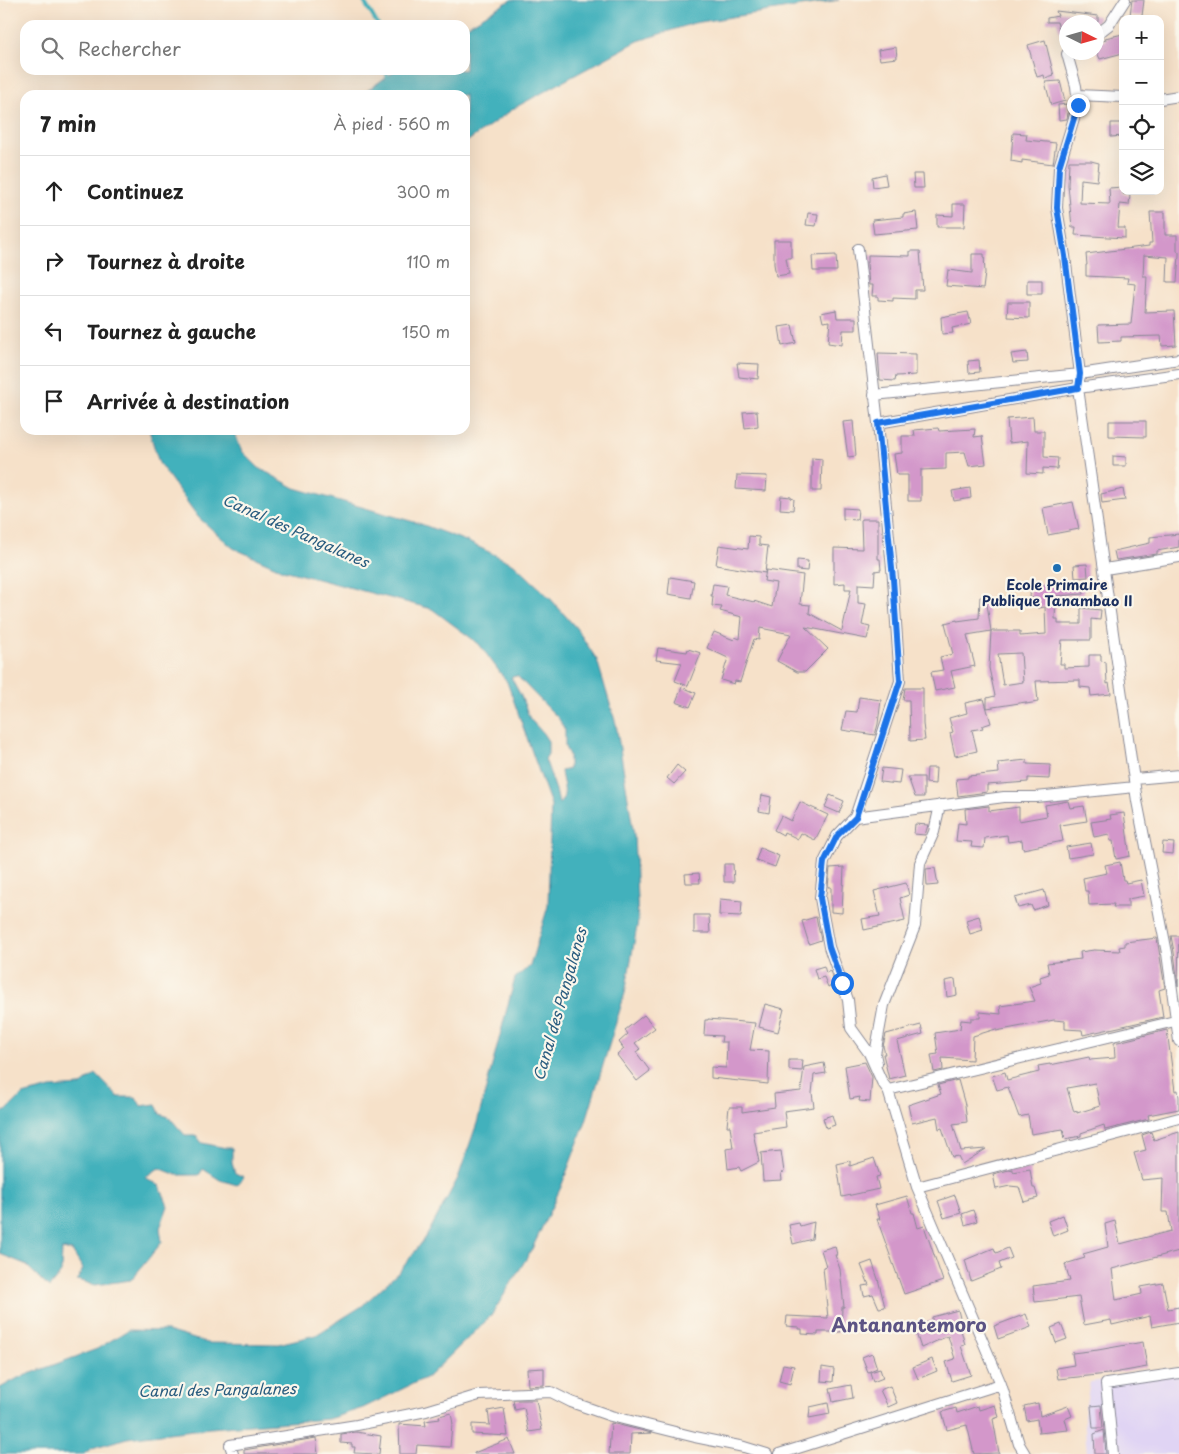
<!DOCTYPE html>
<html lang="fr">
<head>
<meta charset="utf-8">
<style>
  :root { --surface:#fff; --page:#f2f2f2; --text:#222; --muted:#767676; --line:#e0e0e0 }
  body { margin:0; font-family:"Playpen Sans",sans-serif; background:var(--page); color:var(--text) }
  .controls { position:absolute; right:15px; top:15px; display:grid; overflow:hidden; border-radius:10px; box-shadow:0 5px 20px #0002 }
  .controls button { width:45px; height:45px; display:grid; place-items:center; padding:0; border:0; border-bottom:1px solid var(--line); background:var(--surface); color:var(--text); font:25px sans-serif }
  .compass { position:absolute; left:1059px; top:15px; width:45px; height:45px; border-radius:50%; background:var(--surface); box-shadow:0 5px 20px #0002; rotate:95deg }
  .stop { position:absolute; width:15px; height:15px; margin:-11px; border:4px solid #1a73e8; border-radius:50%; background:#fff }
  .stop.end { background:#1a73e8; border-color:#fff; box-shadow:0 1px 5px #0008 }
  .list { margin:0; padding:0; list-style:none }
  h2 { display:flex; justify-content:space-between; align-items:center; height:65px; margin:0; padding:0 20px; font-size:21px }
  h2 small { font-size:16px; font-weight:400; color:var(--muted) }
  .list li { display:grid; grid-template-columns:32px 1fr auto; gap:15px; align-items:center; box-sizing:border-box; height:70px; padding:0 20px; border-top:1px solid var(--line) }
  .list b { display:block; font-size:19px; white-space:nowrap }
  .list em { font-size:16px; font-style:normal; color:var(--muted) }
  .icon { flex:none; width:28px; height:28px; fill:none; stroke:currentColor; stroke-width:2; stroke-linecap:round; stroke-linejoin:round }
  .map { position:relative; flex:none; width:1179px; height:1454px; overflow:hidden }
  .search { position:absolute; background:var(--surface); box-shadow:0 5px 20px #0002; left:20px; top:20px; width:450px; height:55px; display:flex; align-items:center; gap:12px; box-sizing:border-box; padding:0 18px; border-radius:15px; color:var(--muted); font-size:19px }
  .panel { position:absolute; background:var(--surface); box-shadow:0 5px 20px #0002; left:20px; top:90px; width:450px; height:345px; border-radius:15px }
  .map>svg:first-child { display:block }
  .built { fill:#e0d4f4 }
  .water { fill:#42b1bc; stroke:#2e708d; fill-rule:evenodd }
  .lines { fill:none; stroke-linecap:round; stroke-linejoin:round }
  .stream { stroke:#42b1bc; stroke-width:4 }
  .building { fill:#d397ca; fill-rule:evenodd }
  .street-casing { stroke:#888894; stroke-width:12 }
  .street { stroke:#fff; stroke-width:10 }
  .route { stroke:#1a73e8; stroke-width:6 }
  .poi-dot { fill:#1f6fb2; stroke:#fbf7ec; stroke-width:2 }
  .labels { text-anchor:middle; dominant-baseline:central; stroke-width:4.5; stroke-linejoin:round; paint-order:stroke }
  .poi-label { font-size:14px; font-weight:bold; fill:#1b2f5e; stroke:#fbf7ec }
  .water-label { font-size:15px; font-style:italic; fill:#295c7f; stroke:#fbf7ec }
  .district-label { font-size:19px; font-weight:bold; fill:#5b5384; stroke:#fbf7ec }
</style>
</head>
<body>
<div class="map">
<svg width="1179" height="1454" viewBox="0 0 1179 1454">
  <rect width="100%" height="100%" fill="#fbf7ec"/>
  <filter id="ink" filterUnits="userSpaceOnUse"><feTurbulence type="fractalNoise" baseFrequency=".02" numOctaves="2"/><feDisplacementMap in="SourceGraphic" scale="10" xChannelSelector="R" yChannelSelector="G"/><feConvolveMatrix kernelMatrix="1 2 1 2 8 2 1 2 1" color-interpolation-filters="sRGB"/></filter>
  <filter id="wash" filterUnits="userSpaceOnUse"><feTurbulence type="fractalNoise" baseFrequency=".0096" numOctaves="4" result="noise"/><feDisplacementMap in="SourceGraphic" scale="20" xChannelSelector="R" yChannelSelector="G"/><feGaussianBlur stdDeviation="1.12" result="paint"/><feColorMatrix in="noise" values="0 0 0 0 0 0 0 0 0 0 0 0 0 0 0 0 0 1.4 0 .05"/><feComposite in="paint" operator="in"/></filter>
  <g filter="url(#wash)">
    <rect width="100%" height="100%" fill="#f6e1c9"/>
    <path class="built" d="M 1179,1370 L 1179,1454 L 1087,1454 L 1084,1416 L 1090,1382 Z"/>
    <path class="water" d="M 511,0 L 839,0 L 694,23 L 638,41 L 516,107 L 465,143 L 465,95 L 361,95 L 396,70 L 465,70 L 465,27 Z
      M 149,430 L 233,430 L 242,451 L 259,468 L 295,488 L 421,524 L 466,541 L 514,564 L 549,597 L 577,629 L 597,660 L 616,724 L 634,835 L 638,921 L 625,993 L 586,1121 L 561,1187 L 531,1251 L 491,1316 L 429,1376 L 363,1408 L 328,1419 L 210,1428 L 127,1438 L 92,1448 L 84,1454 L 0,1454 L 0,1388 L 18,1378 L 97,1349 L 128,1330 L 167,1331 L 208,1343 L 278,1344 L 316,1335 L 362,1306 L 400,1271 L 426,1237 L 458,1178 L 477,1123 L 515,978 L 530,966 L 548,906 L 551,805 L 507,682 L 479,644 L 432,609 L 283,570 L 233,548 L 198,517 L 159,463 ZM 517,676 L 559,719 L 565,730 L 565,747 L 569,755 L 569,769 L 561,771 C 562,783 569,794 559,804 L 556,790 L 545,759 L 548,754 L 548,741 L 542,732 L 530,719 L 521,696 L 511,677 Z
      M 96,1074 L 118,1097 L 136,1097 L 141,1106 L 156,1104 L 160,1114 L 169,1117 L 185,1135 L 196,1135 L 202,1143 L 226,1148 L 232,1148 L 232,1163 L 235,1173 L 244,1177 L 237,1185 L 220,1180 L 203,1169 L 199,1175 L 177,1175 L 159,1168 L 145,1177 L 160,1186 L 168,1206 L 160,1228 L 162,1242 L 131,1280 L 95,1285 L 77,1280 L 83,1269 L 72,1251 L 62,1249 L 61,1273 L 49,1288 L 25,1264 L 0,1254 L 0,1112 L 6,1111 L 22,1095 L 51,1088 L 80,1086 Z"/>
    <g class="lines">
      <path class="stream" d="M 363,0 L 378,25
        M 386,70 L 388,81"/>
    </g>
    <g id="blocks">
      <path class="building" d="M 1132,0 L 1144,0 L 1142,16 L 1130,15 Z
        M 1056,11 L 1098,16 L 1098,22 L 1066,22 L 1066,46 L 1064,46 L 1057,22 L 1047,22 L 1047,18 L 1058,16 Z
        M 1123,34 L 1123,53 L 1100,59 L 1096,50 L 1096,43 L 1106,40 L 1105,38 Z
        M 1045,40 L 1054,76 L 1045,79 L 1044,75 L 1037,77 L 1028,45 Z
        M 896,47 L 897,58 L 880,60 L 878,50 Z
        M 1060,81 L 1065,101 L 1051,105 L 1045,82 Z
        M 1067,104 L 1068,113 L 1067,119 L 1059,120 L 1058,105 Z
        M 1111,123 L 1123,123 L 1123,136 L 1111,137 Z
        M 1013,133 L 1027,134 L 1026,140 L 1056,143 L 1053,164 L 1022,160 L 1022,163 L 1011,161 Z
        M 1069,161 L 1091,161 L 1099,163 L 1097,181 L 1081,179 L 1080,203 L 1110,204 L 1109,188 L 1123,187 L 1123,194 L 1130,195 L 1129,205 L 1120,204 L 1118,228 L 1125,228 L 1125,238 L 1075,235 L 1076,227 L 1072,227 L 1068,185 Z
        M 885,174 L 887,185 L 873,187 L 872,177 Z
        M 913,174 L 923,174 L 924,188 L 914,188 Z
        M 953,204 L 965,204 L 964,227 L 937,227 L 937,215 L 953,216 Z
        M 916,212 L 918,230 L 874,234 L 872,220 L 903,217 L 903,214 Z
        M 1150,212 L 1165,212 L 1165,235 L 1177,235 L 1177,251 L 1179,252 L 1179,255 L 1177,282 L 1167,282 L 1168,257 L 1144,255 L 1143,276 L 1147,276 L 1145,312 L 1174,311 L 1176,345 L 1162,346 L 1161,336 L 1121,337 L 1121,341 L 1099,342 L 1098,325 L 1131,324 L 1135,284 L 1127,283 L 1128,278 L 1086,276 L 1086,265 L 1087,265 L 1086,254 L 1149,246 L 1149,243 L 1152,243 Z
        M 808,213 L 818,214 L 816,226 L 806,225 Z
        M 774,240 L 791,240 L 791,258 L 786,258 L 789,274 L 776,276 L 774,264 Z
        M 910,251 L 920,251 L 923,290 L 915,290 L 915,299 L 893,298 L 893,301 L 878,300 L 878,296 L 872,296 L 873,285 L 869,285 L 867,263 L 868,263 L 868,255 L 910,256 Z
        M 972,254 L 984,254 L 985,273 L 983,289 L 946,286 L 948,270 L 972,273 Z
        M 836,255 L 837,271 L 813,271 L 812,256 Z
        M 1027,280 L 1042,280 L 1042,294 L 1027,294 Z
        M 1008,302 L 1029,302 L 1029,318 L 1007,317 Z
        M 836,310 L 837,318 L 856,318 L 856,330 L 843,330 L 842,345 L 828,343 L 830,321 L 823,322 L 821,313 Z
        M 968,312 L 971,324 L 952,328 L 953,333 L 942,334 L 941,317 Z
        M 792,325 L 796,343 L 782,346 L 779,327 Z
        M 1027,352 L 1028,362 L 1013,363 L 1011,354 Z
        M 878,353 L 916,354 L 916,375 L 896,376 L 895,381 L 880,380 Z
        M 979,360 L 980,372 L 969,373 L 968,361 Z
        M 737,363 L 759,364 L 758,379 L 739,377 Z
        M 757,411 L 758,426 L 745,428 L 743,412 Z
        M 1033,417 L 1034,431 L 1044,431 L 1044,457 L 1058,458 L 1057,469 L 1043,468 L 1043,474 L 1027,473 L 1028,441 L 1009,443 L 1007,419 Z
        M 853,421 L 856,456 L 848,457 L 843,422 Z
        M 1109,421 L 1146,421 L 1146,437 L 1109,436 Z
        M 938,428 L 939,431 L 975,429 L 974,437 L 982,436 L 986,464 L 969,466 L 965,452 L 946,453 L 946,469 L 921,470 L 921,501 L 908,501 L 908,475 L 897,475 L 894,454 L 902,453 L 902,436 L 915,436 L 914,430 Z
        M 1113,456 L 1126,457 L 1126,466 L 1113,466 Z
        M 812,458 L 822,459 L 821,491 L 812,491 Z
        M 737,475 L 767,476 L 766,491 L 736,489 Z
        M 970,488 L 971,498 L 954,501 L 952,491 Z
        M 1123,489 L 1125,500 L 1102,503 L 1101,494 Z
        M 781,496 L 791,497 L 791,498 L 794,499 L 793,510 L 780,509 Z
        M 1073,502 L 1079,529 L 1048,535 L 1043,508 Z
        M 843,508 L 858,509 L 857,520 L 843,519 Z
        M 861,519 L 878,519 L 878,559 L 880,559 L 881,570 L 875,571 L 874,585 L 858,584 L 858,603 L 866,604 L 862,625 L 870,627 L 867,639 L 805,627 L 828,649 L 805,672 L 797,672 L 777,661 L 791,634 L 760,628 L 759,640 L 754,639 L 740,682 L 735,681 L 734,684 L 721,680 L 728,658 L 707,648 L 714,632 L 734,640 L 735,637 L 740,639 L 742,617 L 720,611 L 722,607 L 712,606 L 713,596 L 711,596 L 713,584 L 727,586 L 725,595 L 754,602 L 754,601 L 772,607 L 776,583 L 764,581 L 766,570 L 803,575 L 800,604 L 810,605 L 809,613 L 842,631 L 851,589 L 845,589 L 845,583 L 834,584 L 834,548 L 862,549 Z
        M 1179,534 L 1179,547 L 1157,551 L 1157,554 L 1116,560 L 1114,551 L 1150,543 L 1150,537 Z
        M 749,536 L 759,537 L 759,545 L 768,546 L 765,573 L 716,565 L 719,545 L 748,549 Z
        M 797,560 L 808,561 L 807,571 L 797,570 Z
        M 1087,564 L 1088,577 L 1075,578 L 1074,565 Z
        M 670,577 L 694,581 L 691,598 L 668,594 Z
        M 1031,584 L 1084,588 L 1084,594 L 1056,596 L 1055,619 L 1058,619 L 1058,624 L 1081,624 L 1081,608 L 1101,610 L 1100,620 L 1091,619 L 1091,640 L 1062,640 L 1060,664 L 1064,664 L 1064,668 L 1089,667 L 1089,655 L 1101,655 L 1101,661 L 1106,662 L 1107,684 L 1109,683 L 1111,694 L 1091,696 L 1090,688 L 1080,687 L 1080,680 L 1036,681 L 1038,702 L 1026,704 L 1026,702 L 987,708 L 987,698 L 995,696 L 989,668 L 991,631 L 1020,631 L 1020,636 L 1046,634 L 1045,607 L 1038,608 L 1038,598 L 1030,598 ZM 1021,653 L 1023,682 L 1003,685 L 998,654 Z
        M 980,597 L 986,597 L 991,631 L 967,635 L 975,666 L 951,671 L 955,687 L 935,691 L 931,672 L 943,670 L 940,657 L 953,654 L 945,623 L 957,620 L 957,621 L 979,618 Z
        M 658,648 L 687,652 L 688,649 L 701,653 L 688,686 L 675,681 L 682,663 L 656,660 Z
        M 682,687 L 696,693 L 690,707 L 676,702 Z
        M 905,688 L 923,688 L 923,724 L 925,740 L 910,741 L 909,700 L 903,700 Z
        M 859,697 L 881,700 L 878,724 L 875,735 L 842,730 L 846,711 L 857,712 Z
        M 984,699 L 991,723 L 982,726 L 983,728 L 972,730 L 977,751 L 955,756 L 950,733 L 953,732 L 949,718 L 967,713 L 965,703 Z
        M 1027,760 L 1027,764 L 1050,765 L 1049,779 L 1028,778 L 1028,782 L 987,785 L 987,792 L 958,796 L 956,779 L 968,778 L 968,776 L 999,773 L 998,763 Z
        M 677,765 L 685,772 L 674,784 L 667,778 Z
        M 882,768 L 901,770 L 899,784 L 880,782 Z
        M 927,768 L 936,768 L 935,784 L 926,783 Z
        M 908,777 L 924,777 L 924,797 L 915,797 Z
        M 762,795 L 771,797 L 769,813 L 759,811 Z
        M 830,795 L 844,801 L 839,813 L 825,807 Z
        M 1068,801 L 1070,808 L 1084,806 L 1087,821 L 1060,825 L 1063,841 L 1023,849 L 1022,840 L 1008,842 L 1007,835 L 985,838 L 984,848 L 971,847 L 972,842 L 956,841 L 958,823 L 966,824 L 965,809 L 989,806 L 989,811 L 1019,807 L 1019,821 L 1047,816 L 1045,805 Z
        M 800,802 L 828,815 L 815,840 L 801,833 L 798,839 L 784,832 L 783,835 L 774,830 L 781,816 L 791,821 Z
        M 1124,813 L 1130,856 L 1116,859 L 1113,841 L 1110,841 L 1109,834 L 1094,837 L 1091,822 L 1111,819 L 1110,815 Z
        M 915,824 L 928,825 L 925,835 L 914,834 Z
        M 1163,842 L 1174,843 L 1173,854 L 1162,853 Z
        M 1091,843 L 1093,854 L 1068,858 L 1066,847 Z
        M 760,848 L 779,856 L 775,867 L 756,860 Z
        M 1120,862 L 1123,880 L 1125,880 L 1126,883 L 1141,880 L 1144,896 L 1128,899 L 1128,907 L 1113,907 L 1114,904 L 1089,905 L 1088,891 L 1085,891 L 1083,878 L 1107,873 L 1105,865 Z
        M 724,864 L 733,864 L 734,882 L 724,882 Z
        M 844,867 L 842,913 L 831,912 L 831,887 L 828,887 L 830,868 Z
        M 935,868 L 938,885 L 927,886 L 926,869 Z
        M 699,873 L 700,883 L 686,883 L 685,874 Z
        M 906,883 L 909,895 L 900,898 L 905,921 L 864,930 L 862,919 L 880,916 L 874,891 Z
        M 1044,890 L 1048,905 L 1033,910 L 1031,905 L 1018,908 L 1015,898 Z
        M 720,899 L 742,901 L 741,916 L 719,915 Z
        M 694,915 L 709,915 L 710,933 L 694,933 Z
        M 979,916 L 983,930 L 970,934 L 966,920 Z
        M 816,917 L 821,940 L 809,944 L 802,921 Z
        M 1171,936 L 1179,936 L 1178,986 L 1174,952 Z
        M 1157,938 L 1165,988 L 1159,990 L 1163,1017 L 1083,1035 L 1082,1030 L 1065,1029 L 1065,1021 L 1054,1020 L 996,1031 L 996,1029 L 973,1036 L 972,1060 L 942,1058 L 943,1070 L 934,1072 L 931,1055 L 938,1054 L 935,1033 L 960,1029 L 961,1020 L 971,1021 L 971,1018 L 980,1018 L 980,1012 L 1001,1014 L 1000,1006 L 1035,1001 L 1029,987 L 1041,983 L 1040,977 L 1049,974 L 1047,963 L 1081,959 L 1080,952 L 1094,950 L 1120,951 L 1119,947 L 1125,946 L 1125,942 Z
        M 824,966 L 826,973 L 830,971 L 835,984 L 828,987 L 824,977 L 817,979 L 814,969 Z
        M 955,979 L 957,995 L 947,997 L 945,981 Z
        M 765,1004 L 784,1009 L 778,1032 L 759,1027 Z
        M 644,1015 L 655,1028 L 635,1043 L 640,1049 L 636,1052 L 650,1071 L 637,1081 L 617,1055 L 624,1049 L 619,1042 L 628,1034 L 625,1030 Z
        M 708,1019 L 755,1023 L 750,1050 L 769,1051 L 768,1084 L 711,1078 L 711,1067 L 726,1068 L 727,1042 L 721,1042 L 722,1036 L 704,1035 L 705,1020 L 708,1020 Z
        M 921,1025 L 923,1034 L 897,1041 L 905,1075 L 889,1079 L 883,1054 L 885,1054 L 883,1046 L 886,1034 Z
        M 1167,1030 L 1175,1091 L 1178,1090 L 1179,1097 L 1179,1109 L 1148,1115 L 1149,1119 L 1105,1130 L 1104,1125 L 1081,1133 L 1081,1136 L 1065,1139 L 1063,1129 L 1031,1134 L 1028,1115 L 1019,1117 L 1008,1087 L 997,1090 L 992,1076 L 1005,1072 L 1007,1080 L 1039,1072 L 1038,1066 L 1050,1064 L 1050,1065 L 1089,1057 L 1090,1060 L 1115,1058 L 1114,1043 ZM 1095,1083 L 1100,1106 L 1077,1113 L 1077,1111 L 1074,1112 L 1067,1088 Z
        M 789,1060 L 803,1060 L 802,1071 L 789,1070 Z
        M 865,1062 L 872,1077 L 870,1102 L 859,1101 L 860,1097 L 850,1099 L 845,1066 Z
        M 824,1063 L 826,1073 L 814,1075 L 812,1093 L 814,1107 L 784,1111 L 786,1127 L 753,1132 L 759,1162 L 741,1171 L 739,1167 L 728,1169 L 726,1149 L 733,1148 L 730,1126 L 727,1126 L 729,1107 L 742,1107 L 742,1112 L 775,1107 L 774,1094 L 801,1091 L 804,1067 Z
        M 958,1080 L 965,1105 L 967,1122 L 953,1124 L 961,1151 L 986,1149 L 962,1164 L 958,1156 L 952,1157 L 942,1128 L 939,1129 L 937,1117 L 912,1123 L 908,1105 L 941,1094 L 938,1085 Z
        M 832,1115 L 835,1125 L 826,1128 L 823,1118 Z
        M 1151,1132 L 1154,1140 L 1179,1132 L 1179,1251 L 1112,1269 L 1116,1300 L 1142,1294 L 1141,1287 L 1163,1283 L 1168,1309 L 1179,1307 L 1179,1322 L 1152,1327 L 1150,1316 L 1112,1325 L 1111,1320 L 1084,1325 L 1079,1297 L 1035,1302 L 1033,1286 L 1070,1281 L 1065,1264 L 1085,1258 L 1083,1254 L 1108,1247 L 1105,1224 L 1115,1221 L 1120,1244 L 1171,1231 L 1168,1212 L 1162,1212 L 1163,1178 L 1142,1180 L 1134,1153 L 1146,1150 L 1142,1135 Z
        M 781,1151 L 784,1172 L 781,1173 L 782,1180 L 763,1181 L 761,1153 Z
        M 874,1158 L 880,1176 L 876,1177 L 879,1189 L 842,1197 L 837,1164 L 850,1161 L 850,1166 Z
        M 1013,1169 L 1013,1172 L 1030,1169 L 1033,1188 L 1035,1188 L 1038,1198 L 1024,1202 L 1019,1187 L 1010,1186 L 996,1189 L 993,1174 Z
        M 955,1195 L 961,1213 L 944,1218 L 938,1201 Z
        M 907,1196 L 912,1213 L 914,1213 L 918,1228 L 924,1226 L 943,1281 L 904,1294 L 877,1219 L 880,1219 L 875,1205 Z
        M 973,1210 L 977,1221 L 965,1225 L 962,1214 Z
        M 1063,1215 L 1068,1230 L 1053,1236 L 1048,1221 Z
        M 814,1222 L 812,1239 L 793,1244 L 789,1225 L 799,1223 L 800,1226 Z
        M 835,1246 L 837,1255 L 835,1255 L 840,1269 L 844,1307 L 842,1307 L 841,1332 L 818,1332 L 818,1335 L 802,1334 L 802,1329 L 799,1329 L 799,1327 L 786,1326 L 787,1316 L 828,1318 L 823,1267 L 826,1266 L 821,1250 Z
        M 994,1248 L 996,1253 L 1008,1248 L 1012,1258 L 999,1263 L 1001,1269 L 971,1281 L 965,1260 Z
        M 872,1261 L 878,1279 L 885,1307 L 879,1308 L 873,1294 L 864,1296 L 862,1286 L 869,1285 L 861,1265 Z
        M 958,1310 L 961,1322 L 959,1322 L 965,1345 L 961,1346 L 971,1375 L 952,1381 L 946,1362 L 955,1359 L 948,1336 L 921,1348 L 915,1330 L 925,1326 L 924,1324 L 932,1320 L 932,1317 Z
        M 1026,1314 L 1031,1327 L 998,1339 L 994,1326 Z
        M 1061,1324 L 1067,1339 L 1056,1343 L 1051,1328 Z
        M 1143,1342 L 1147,1367 L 1108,1374 L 1058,1379 L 1056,1368 L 1074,1365 L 1072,1353 L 1098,1350 Z
        M 872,1353 L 877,1368 L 868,1372 L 862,1357 Z
        M 932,1359 L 937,1371 L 918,1379 L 913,1367 Z
        M 783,1364 L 794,1366 L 790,1384 L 779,1381 Z
        M 822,1367 L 834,1369 L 833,1382 L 821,1381 Z
        M 544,1368 L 544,1385 L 528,1386 L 527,1369 Z
        M 880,1369 L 883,1378 L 873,1382 L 870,1372 Z
        M 851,1385 L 853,1398 L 833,1402 L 830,1389 Z
        M 890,1386 L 897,1403 L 888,1407 L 880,1390 Z
        M 513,1400 L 536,1400 L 542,1430 L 529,1432 L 524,1408 L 515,1410 Z
        M 828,1403 L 830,1414 L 809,1418 L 810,1407 Z
        M 1038,1403 L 1040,1416 L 1068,1406 L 1072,1416 L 1065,1419 L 1068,1430 L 1039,1433 L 1037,1419 L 1027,1421 L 1024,1406 Z
        M 995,1405 L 999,1417 L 993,1419 L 999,1453 L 974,1454 L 967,1425 L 947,1430 L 942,1412 L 956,1408 L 957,1413 L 978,1406 L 979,1410 Z
        M 1101,1405 L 1103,1428 L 1093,1428 L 1091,1406 Z
        M 504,1408 L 508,1436 L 472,1434 L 472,1424 L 490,1425 L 488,1411 Z
        M 451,1413 L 453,1424 L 452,1424 L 450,1447 L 417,1445 L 416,1454 L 400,1454 L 399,1424 L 426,1426 L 425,1421 L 440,1419 L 439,1416 Z
        M 611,1423 L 652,1433 L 631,1434 L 630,1454 L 609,1454 Z
        M 1104,1430 L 1106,1454 L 1095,1454 L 1094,1434 Z
        M 356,1432 L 381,1436 L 379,1454 L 354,1453 L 355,1447 L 352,1447 L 352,1444 L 341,1443 L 341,1434 Z
        M 316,1438 L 318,1454 L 244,1454 L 244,1450 Z
        M 509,1439 L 515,1454 L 474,1454 L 474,1453 Z"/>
    </g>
  </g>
  <g filter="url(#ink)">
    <use href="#blocks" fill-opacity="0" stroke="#888894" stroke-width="1"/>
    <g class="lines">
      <g class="street-casing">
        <path id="street" d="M 1096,35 L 1109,25 L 1125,0
          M 1069,52 L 1067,54 L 1076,86 L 1078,105 L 1059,167 L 1057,208 L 1065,256 L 1080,374 L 1078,388 L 1137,801 L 1167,953 L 1179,1041
          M 1077,95 L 1123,97
          M 1160,99 L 1179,96
          M 874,395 L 1080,374 L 1179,359
          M 878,423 L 1078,388 L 1179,374
          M 1105,569 L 1179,557
          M 1135,779 L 1179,775
          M 855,817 L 1004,797 L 1036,797 L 1135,787
          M 877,1063 L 875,1054 L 884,1005 L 915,926 L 920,863 L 934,832 L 940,805
          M 888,1090 L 1179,1020
          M 917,1187 L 1179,1118
          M 1001,1384 L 1019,1444 L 1025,1454
          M 233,1454 L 230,1445 L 357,1425 L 426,1411 L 479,1395 L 551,1392 L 571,1402 L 611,1416 L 695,1437 L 744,1447 L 767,1454
          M 779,1454 L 1001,1384 L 917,1187 L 888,1090 L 882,1082 L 869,1053 L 851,1028 L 848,1000 L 829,947 L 820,898 L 824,862 L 837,836 L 855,817 L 900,681 L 893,579 L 878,423 L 858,249
          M 1113,1454 L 1106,1384 L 1179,1373"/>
      </g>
      <use href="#street" class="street"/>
    </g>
  </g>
  <g class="lines" filter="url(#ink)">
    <path class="route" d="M 842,983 L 829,947 L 820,898 L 824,862 L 837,836 L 856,817 L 900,681 L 893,579 L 878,423 L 1078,388 L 1080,374 L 1065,256 L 1057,208 L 1059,167 L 1078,105"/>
  </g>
  <circle class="poi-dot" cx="1057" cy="568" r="5"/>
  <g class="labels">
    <g class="poi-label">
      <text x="1057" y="584">Ecole Primaire<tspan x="1057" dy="16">Publique Tanambao II</tspan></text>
    </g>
    <g class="water-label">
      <text transform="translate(296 530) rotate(24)">Canal des Pangalanes</text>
      <text transform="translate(559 1004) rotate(-74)">Canal des Pangalanes</text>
      <text transform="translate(217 1389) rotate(-1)">Canal des Pangalanes</text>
    </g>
    <g class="district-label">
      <text x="909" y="1324">Antanantemoro</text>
    </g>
  </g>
</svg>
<div class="controls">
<button>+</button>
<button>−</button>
<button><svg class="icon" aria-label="locate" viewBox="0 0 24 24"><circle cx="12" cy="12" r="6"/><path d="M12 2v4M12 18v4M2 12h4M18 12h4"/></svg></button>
<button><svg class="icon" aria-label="layers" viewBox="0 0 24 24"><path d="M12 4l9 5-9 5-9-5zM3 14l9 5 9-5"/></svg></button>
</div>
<svg class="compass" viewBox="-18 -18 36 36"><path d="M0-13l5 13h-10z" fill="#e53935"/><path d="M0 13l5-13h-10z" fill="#767676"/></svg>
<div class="stop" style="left:842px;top:983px"></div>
<div class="stop end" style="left:1078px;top:105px"></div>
<div class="search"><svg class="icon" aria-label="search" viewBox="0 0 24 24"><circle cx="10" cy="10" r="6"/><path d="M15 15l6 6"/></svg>Rechercher</div>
<section class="panel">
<h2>7 min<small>À pied · 560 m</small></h2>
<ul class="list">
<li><svg class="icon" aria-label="ahead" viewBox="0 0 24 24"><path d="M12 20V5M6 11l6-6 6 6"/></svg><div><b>Continuez</b></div><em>300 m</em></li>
<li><svg class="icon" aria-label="right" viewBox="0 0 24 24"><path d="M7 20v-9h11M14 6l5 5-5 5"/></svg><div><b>Tournez à droite</b></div><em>110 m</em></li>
<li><svg class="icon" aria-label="left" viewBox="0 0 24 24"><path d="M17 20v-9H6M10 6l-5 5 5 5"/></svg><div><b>Tournez à gauche</b></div><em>150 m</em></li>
<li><svg class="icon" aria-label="arrive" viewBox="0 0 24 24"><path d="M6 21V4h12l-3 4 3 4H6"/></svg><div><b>Arrivée à destination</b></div></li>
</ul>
</section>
</div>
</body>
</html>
